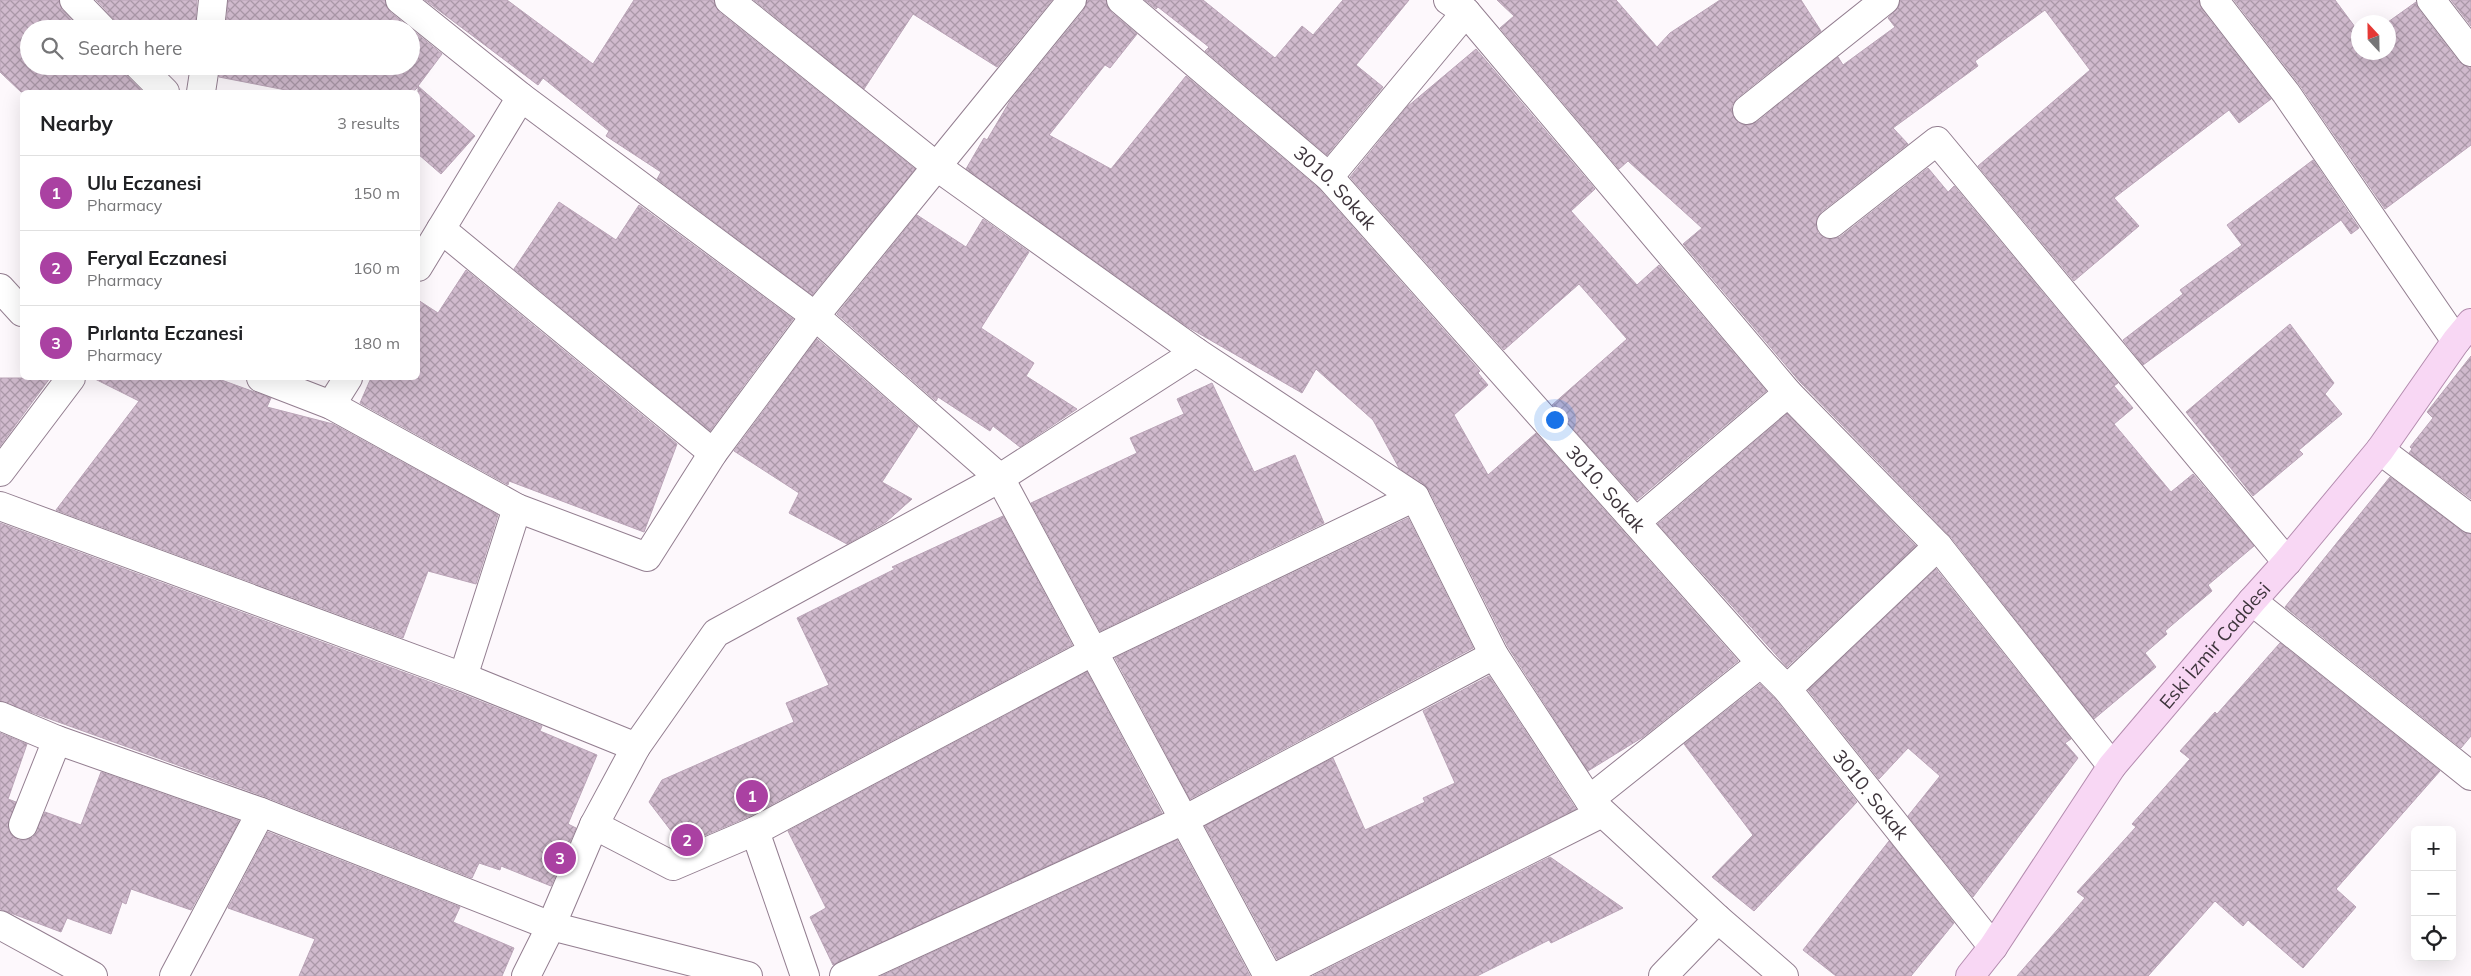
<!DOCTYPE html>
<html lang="en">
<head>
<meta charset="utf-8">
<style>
  :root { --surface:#fff; --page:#f2f2f2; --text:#202124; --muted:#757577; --line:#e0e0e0; --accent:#aa41a2 }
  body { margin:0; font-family:Mulish,sans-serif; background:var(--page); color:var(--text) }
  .controls { position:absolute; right:15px; bottom:15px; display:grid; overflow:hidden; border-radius:8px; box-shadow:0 5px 20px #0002 }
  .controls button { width:45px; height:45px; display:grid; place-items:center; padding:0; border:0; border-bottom:1px solid var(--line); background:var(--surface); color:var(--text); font:25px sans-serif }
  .compass { position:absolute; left:2351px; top:15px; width:45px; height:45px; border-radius:50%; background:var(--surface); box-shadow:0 5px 20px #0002; rotate:338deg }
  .you { position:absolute; left:1554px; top:419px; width:18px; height:18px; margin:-12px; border:4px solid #fff; border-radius:50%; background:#1a73e8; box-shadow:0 0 0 8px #1a73e833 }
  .badge { display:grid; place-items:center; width:32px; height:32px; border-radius:50%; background:var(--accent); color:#fff; font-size:16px; font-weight:700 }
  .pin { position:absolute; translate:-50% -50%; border:2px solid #fff; box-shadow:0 1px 5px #0006 }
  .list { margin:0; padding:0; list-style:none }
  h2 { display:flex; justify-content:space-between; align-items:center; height:65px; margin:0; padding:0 20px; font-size:21px }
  h2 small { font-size:16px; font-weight:400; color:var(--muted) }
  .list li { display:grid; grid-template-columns:32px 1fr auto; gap:15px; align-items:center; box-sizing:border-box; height:75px; padding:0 20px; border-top:1px solid var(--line) }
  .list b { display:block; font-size:19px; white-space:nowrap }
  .list p { margin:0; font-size:16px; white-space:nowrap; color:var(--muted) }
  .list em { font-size:16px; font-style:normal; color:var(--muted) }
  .icon { flex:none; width:28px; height:28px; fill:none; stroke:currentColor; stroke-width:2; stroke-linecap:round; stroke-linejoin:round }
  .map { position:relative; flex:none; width:2471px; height:976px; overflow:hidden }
  .search { position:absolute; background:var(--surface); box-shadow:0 5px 20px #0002; left:20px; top:20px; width:400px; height:55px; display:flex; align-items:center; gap:12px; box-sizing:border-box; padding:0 18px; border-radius:28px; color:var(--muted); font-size:19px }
  .panel { position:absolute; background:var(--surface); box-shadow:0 5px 20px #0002; left:20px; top:90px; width:400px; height:290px; border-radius:8px }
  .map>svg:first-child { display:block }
  .building { fill:url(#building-cross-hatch); stroke:#baa4b7 }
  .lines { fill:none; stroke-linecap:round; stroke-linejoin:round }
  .street-casing { stroke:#937e90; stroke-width:30 }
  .primary-casing { stroke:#b48caf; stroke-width:30 }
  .street { stroke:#fff; stroke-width:28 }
  .primary { stroke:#f8d7f4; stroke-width:28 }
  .labels { text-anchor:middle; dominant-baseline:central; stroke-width:5; stroke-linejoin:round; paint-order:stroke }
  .street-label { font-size:19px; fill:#3d343b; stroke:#fdf8fc }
</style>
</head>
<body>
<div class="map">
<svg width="2471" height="976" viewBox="0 0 2471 976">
  <defs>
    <pattern id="building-cross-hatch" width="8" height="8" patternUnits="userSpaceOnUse" patternTransform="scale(1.25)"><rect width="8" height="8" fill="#d0bacd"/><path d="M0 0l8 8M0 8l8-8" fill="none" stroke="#aa98a8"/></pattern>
  </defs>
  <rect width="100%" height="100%" fill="#fdf8fc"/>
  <path class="building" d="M 0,0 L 59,0 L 62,10 L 80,29 L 29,29 L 29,66 L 124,66 L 128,77 L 143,92 L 21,92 L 0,72 Z
    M 96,0 L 197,0 L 195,29 L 117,29 L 114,19 Z
    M 228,0 L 385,0 L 390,12 L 411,29 L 226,29 Z
    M 425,0 L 507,0 L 593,64 L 634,0 L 714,0 L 719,12 L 915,169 L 812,295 L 657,179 L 661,172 L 606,136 L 609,131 L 543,78 L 538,85 Z
    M 754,0 L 1052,0 L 997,67 L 913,14 L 864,89 Z
    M 1087,0 L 1106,0 L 1111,12 L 1137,34 L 1110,68 L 1105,65 L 1049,135 L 1111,169 L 1186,76 L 1318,188 L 1480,371 L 1478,373 L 1488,385 L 1454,415 L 1488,475 L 1536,433 L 1738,661 L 1643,737 L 1588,771 L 1508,647 L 1429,490 L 1399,468 L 1373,420 L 1316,369 L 1302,393 L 1186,326 L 966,169 L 984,138 L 987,140 L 1010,101 L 1084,10 Z
    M 1145,0 L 1203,0 L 1275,58 L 1302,26 L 1313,35 L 1343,0 L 1409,0 L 1356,65 L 1383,87 L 1327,155 L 1205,51 L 1209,47 L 1158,7 L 1156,9 Z
    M 1497,0 L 1616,0 L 1657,47 L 1670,33 L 1720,0 L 1801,0 L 1821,31 L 1737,98 L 1732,105 L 1732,112 L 1735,119 L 1741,124 L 1749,125 L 1757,122 L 1838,57 L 1843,65 L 1895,27 L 1888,18 L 1899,6 L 1900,0 L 2199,0 L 2202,10 L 2271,99 L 2239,123 L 2229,110 L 2114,198 L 2139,226 L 2074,281 L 1978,166 L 2090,70 L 2045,10 L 1975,61 L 1978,66 L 1893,128 L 1908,144 L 1821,212 L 1817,218 L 1816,226 L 1818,233 L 1825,238 L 1833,239 L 1840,237 L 1928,168 L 1948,192 L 1954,186 L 2118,383 L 2114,386 L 2133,408 L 2114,424 L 2171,492 L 2193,474 L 2254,546 L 2208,585 L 2212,591 L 2165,631 L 2167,634 L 2145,653 L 2156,667 L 2094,719 L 1950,536 L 1800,382 L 1683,244 L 1702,228 L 1628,161 L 1619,169 L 1500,28 L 1514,16 Z
    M 2234,0 L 2335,0 L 2358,31 L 2358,52 L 2388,52 L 2388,22 L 2416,2 L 2419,10 L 2459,62 L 2471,67 L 2471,145 L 2385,209 L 2299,84 Z
    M 2451,0 L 2471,0 L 2471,26 Z
    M 411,29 L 442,54 L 418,86 L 475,136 L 441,174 L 418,154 L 418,87 L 413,92 L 296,92 L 219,77 L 220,66 L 411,66 Z
    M 1476,49 L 1595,189 L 1571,211 L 1637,285 L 1659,265 L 1766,391 L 1637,500 L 1552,405 L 1627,339 L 1579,284 L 1504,350 L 1350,177 L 1407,107 Z
    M 2313,160 L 2359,228 L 2351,234 L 2341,220 L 2143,365 L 2123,340 L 2183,294 L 2180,290 L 2242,245 L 2227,225 Z
    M 559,202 L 616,240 L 639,205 L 793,319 L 710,431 L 514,269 Z
    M 917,215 L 966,247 L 983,219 L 1029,252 L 981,328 L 1034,363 L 1026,376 L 1077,409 L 1020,447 L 993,426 L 990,431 L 938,397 L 936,401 L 837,314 Z
    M 466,270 L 677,444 L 644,532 L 509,481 L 508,485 L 360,403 L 371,378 L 418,378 L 418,300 L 438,313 Z
    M 2290,324 L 2334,383 L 2325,394 L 2342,414 L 2299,450 L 2303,454 L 2253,496 L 2186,412 Z
    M 817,339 L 918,427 L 882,482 L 912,499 L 886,522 L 847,544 L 789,513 L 799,493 L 734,451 Z
    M 2471,356 L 2471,499 L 2409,453 L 2412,449 L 2410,447 L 2433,418 L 2427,412 Z
    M 0,378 L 50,378 L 0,446 Z
    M 93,378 L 216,378 L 271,398 L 267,407 L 333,424 L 498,515 L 476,584 L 428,571 L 403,638 L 56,510 L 139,401 Z
    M 1212,383 L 1254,472 L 1295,455 L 1324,523 L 1100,631 L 1031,503 L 1137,453 L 1130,438 L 1184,414 L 1177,399 Z
    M 1787,414 L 1916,546 L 1787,667 L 1658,524 Z
    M 2390,477 L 2462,531 L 2471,534 L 2471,736 L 2461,748 L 2285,607 Z
    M 1003,516 L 1072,645 L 748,817 L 682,845 L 649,802 L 662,780 L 794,722 L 786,703 L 829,685 L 797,618 L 895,569 L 892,567 Z
    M 1408,518 L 1473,648 L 1190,799 L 1115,658 Z
    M 0,523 L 457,692 L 542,726 L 540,731 L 597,755 L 568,824 L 576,828 L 551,886 L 501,866 L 500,870 L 479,863 L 472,878 L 266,797 L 0,701 Z
    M 1936,569 L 2071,739 L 2065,743 L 2078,758 L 1973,897 L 1908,816 L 1940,776 L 1908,748 L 1879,779 L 1808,690 Z
    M 2280,643 L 2440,771 L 2336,889 L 2356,907 L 2303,968 L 2248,920 L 2243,926 L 2215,901 L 2148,976 L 2017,976 L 2085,898 L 2077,892 L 2136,827 L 2132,824 L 2190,759 L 2180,751 L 2215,712 L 2217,714 Z
    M 1087,672 L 1162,813 L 833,965 L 810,917 L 826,908 L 788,831 Z
    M 1489,676 L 1576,809 L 1277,959 L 1205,826 L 1333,758 L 1365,830 L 1425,802 L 1423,798 L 1455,783 L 1423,711 Z
    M 1760,684 L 1775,699 L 1857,802 L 1754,911 L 1712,877 L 1753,835 L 1684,744 Z
    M 0,733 L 27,744 L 8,799 L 16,802 L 8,827 L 11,835 L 18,840 L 26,840 L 33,837 L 45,812 L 81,825 L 101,772 L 239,821 L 191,910 L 131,889 L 126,904 L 122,902 L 111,934 L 67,918 L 61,932 L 0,909 Z
    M 268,832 L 460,907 L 453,922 L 514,948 L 502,976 L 299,976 L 315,939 L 228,908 Z
    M 1177,840 L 1250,976 L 881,976 Z
    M 1889,841 L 1954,923 L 1911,976 L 1836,976 L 1803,950 Z
    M 1550,857 L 1623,908 L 1551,943 L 1549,940 L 1477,976 L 1313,976 Z"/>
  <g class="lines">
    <g class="street-casing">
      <g id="street">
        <path d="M 74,0 L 102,29"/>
        <path d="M 400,0 L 521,97 L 815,316 L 1000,478 L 1268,976"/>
        <path d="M 729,0 L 936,166 L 1196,352 L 1415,497 L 1494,655 L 1589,800 L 1718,919 L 1784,976"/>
        <path id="s1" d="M 1121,0 L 1329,177 L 1761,663 L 1787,689 L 1993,947"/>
        <path d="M 1448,0 L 1466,12 L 1788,393 L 1938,546 L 2112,766"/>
        <path d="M 2214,0 L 2286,93 L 2456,341"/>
        <path d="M 2431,0 L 2471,52"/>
        <path d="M 210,29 L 213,0"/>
        <path d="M 139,66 L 165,92"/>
        <path d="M 201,92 L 205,66"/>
        <path d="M 1747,110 L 1885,0"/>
        <path d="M 1329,177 L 1466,12"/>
        <path d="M 1831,224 L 1937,141 L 2287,562"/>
        <path d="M 441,229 L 713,453"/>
        <path d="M 418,267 L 521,97"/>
        <path d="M 0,288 L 22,312"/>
        <path d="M 261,378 L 331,405 L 517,508 L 463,677"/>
        <path d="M 331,405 L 348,378"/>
        <path d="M 2380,450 L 2471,519"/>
        <path d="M 0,472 L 71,378"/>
        <path d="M 0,506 L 463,677 L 636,747"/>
        <path d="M 517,508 L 647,557 L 713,453 L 815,316 L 1072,0"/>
        <path d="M 1636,522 L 1788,393"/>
        <path d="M 2252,601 L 2471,776"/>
        <path d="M 1787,689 L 1938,546"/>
        <path d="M 0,716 L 57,740 L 261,812 L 551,926 L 748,976"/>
        <path d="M 1589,800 L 1761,663"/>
        <path d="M 23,825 L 57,740"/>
        <path d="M 594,825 L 673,866 L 755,831 L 1094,651 L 1415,497"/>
        <path d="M 755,831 L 805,976"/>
        <path d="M 0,925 L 93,976"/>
        <path d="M 174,976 L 261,812"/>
        <path d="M 526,976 L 551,926 L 594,825 L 636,747 L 716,633 L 1000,478 L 1196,352"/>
        <path d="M 844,976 L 1184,820 L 1494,655"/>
        <path d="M 1278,976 L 1602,813"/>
        <path d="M 1663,976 L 1718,919"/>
      </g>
    </g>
    <g class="primary-casing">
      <g id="primary">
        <path id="s2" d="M 1970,976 L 1993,947 L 2112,766 L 2252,601 L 2287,562 L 2380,450 L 2456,341 L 2471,323"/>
      </g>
    </g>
    <use href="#street" class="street"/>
    <use href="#primary" class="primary"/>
  </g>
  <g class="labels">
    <g class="street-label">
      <text stroke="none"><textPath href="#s1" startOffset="285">3010. Sokak</textPath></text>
      <text stroke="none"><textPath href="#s1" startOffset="690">3010. Sokak</textPath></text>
      <text stroke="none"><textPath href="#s2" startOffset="412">Eski İzmir Caddesi</textPath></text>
      <text stroke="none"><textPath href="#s1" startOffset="1095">3010. Sokak</textPath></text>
    </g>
  </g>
</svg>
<div class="controls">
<button>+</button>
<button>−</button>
<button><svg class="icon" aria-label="locate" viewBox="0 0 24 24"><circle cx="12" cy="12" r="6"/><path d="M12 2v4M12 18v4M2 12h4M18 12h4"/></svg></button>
</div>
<svg class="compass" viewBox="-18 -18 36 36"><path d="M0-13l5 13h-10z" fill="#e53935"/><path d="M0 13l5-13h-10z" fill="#757577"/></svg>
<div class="you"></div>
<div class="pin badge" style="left:752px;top:796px">1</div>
<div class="pin badge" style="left:687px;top:840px">2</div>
<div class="pin badge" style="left:560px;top:858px">3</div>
<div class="search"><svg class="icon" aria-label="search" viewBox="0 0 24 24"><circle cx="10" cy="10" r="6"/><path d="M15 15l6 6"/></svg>Search here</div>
<section class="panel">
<h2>Nearby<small>3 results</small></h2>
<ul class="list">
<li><span class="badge">1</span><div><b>Ulu Eczanesi</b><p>Pharmacy</p></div><em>150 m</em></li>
<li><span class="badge">2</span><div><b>Feryal Eczanesi</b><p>Pharmacy</p></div><em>160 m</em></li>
<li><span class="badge">3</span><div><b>Pırlanta Eczanesi</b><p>Pharmacy</p></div><em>180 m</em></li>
</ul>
</section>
</div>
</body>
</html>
